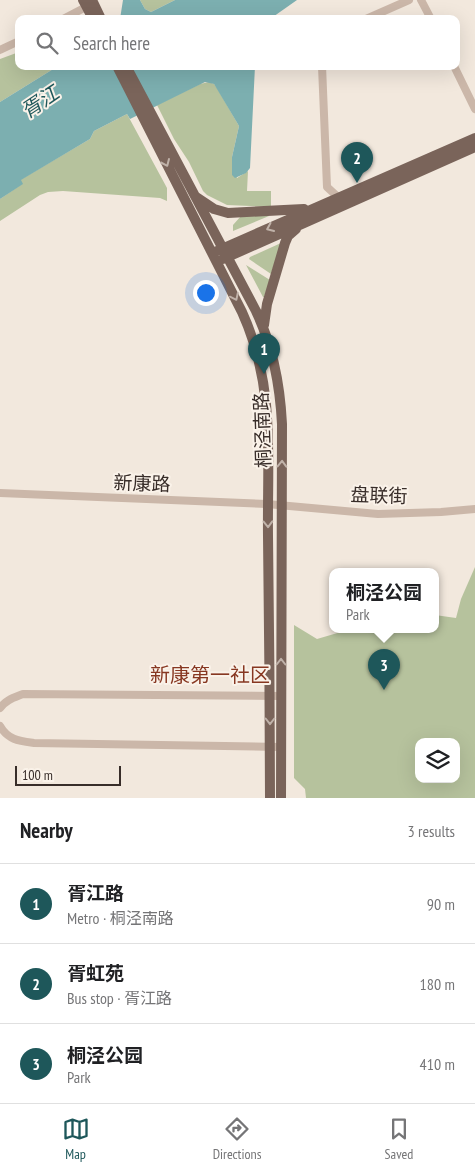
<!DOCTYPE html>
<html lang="en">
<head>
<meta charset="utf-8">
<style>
  :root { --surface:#fff; --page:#f6f6f6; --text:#202124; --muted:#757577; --line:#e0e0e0; --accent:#1e575a }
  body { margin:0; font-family:"PT Sans Narrow","Noto Sans SC",sans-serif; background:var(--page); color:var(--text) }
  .controls { position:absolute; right:15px; bottom:15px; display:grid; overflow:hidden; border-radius:10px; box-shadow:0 5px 20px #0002 }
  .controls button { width:45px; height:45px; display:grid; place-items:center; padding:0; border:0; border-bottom:1px solid var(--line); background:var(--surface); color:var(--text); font:25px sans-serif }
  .scale { position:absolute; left:15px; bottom:12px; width:106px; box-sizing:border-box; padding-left:5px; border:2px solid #382d29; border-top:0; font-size:14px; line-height:18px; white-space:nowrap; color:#382d29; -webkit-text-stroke:4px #faf2e9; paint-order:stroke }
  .you { position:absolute; left:205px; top:292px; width:18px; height:18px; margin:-12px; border:4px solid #fff; border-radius:50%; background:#1a73e8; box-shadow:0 0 0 8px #1a73e833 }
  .badge { display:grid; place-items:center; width:32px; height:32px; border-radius:50%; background:var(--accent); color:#fff; font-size:16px; font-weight:700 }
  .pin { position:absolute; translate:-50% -41px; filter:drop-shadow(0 1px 2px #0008) }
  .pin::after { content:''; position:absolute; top:26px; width:18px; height:15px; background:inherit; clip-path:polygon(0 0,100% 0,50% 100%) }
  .popup { position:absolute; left:329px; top:568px; width:110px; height:65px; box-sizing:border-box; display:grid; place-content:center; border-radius:10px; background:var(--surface); filter:drop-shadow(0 1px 4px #0005); font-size:16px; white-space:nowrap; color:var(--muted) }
  .popup b { font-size:19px; color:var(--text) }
  .popup::after { content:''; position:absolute; left:50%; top:100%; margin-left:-10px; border:10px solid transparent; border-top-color:var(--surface) }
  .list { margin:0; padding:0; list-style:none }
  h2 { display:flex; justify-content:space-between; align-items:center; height:65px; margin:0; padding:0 20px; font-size:21px }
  h2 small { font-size:16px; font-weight:400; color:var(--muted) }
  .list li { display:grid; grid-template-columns:32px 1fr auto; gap:15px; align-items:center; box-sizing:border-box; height:80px; padding:0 20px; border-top:1px solid var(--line) }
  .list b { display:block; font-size:19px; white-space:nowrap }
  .list p { margin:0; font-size:16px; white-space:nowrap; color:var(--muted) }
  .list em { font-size:16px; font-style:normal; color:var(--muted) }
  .icon { flex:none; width:28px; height:28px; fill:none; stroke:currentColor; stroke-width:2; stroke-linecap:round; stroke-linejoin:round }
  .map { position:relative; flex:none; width:475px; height:798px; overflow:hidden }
  .search { position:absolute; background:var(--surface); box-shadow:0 5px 20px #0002; left:15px; right:15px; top:15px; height:55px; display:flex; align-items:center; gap:12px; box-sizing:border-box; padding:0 18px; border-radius:10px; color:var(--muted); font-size:19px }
  .sheet { height:305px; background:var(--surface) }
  nav { display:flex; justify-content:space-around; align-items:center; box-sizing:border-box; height:70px; border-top:1px solid var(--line); background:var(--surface); font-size:14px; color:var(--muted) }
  nav a { display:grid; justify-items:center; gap:2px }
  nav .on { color:var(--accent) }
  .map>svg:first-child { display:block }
  .green { fill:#b6c29d; fill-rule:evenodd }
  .water { fill:#7cafb0 }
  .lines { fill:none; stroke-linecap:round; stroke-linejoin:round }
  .minor { stroke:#cbb7a9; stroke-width:8 }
  .major { stroke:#7a645a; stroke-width:10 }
  .oneway { stroke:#c0b2a9 }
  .labels { text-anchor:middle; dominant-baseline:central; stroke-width:4; stroke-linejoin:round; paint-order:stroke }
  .street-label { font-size:19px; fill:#382d29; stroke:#faf2e9 }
  .water-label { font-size:20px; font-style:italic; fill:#1e575a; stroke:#faf2e9 }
  .neighbourhood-label { font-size:20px; fill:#873721; stroke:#faf2e9 }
</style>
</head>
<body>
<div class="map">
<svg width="475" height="798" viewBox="0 0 475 798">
  <rect width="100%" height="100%" fill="#f2e8dd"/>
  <path class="green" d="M 140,0 L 175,0 L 151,12 L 145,9 Z
    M 19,52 L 19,66 L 58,66 L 0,102 L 0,59 Z
    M 209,82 L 214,84 L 217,88 L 239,126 L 232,157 L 237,178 L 248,171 L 247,191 L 271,191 L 271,207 L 227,205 L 207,195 L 203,191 L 189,162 L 174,139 L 157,105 L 200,84 Z
    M 127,114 L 167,188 L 167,201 L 160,198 L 63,191 L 48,192 L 40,195 L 0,221 L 0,199 L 22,184 L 20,180 L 90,139 L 94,131 Z
    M 269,215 L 269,216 L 233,231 L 233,225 L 241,216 Z
    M 281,243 L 271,274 L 249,259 L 250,257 Z
    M 246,265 L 270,280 L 264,297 L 263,297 Z
    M 475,567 L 475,798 L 306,798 L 305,789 L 294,778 L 294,625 L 317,639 L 351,629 L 435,629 L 435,615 L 456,618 L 461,599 ZM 419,742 L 456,742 L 456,779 L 419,779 Z"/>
  <path class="water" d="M 123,0 L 140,0 L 145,9 L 151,12 L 175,0 L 297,0 L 270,19 L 120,19 Z
    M 58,66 L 255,66 L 250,168 L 246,173 L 235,178 L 232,175 L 232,157 L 239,126 L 214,84 L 205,82 L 130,119 L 127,114 L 94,131 L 90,139 L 21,180 L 23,184 L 0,199 L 0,102 Z"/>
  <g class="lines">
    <path class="minor" d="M 421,0 L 431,19
      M 63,19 L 86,7
      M 366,19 L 409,0
      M 0,50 L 19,41
      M 322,66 L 327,187 L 339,198
      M 454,66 L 475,109
      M 0,493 L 267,504 L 378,514 L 441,512 L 475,509
      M 0,708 C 6,700 13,698 23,694 L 281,696
      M 0,726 C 8,740 19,741 34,743 L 281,747"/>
    <path class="major" d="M 83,0 L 93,19
      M 92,0 L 101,19
      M 117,66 L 242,312 C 276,387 267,456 268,536 C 269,623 270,711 270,798
      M 126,66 L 256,311 C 273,347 280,384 282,424 L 281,798
      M 196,197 L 214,209 L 228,213 L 304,209
      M 217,251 L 475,138
      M 223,259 L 475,147
      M 264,325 L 267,304 L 285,243 L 288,236 L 296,229"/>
  </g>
  <defs><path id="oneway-chevron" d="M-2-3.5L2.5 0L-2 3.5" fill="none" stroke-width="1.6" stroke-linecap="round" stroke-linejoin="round" transform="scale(1.25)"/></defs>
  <g class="oneway">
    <use href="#oneway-chevron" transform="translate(166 163) rotate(66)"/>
    <use href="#oneway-chevron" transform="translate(270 228) rotate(156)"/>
    <use href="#oneway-chevron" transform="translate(235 297) rotate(64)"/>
    <use href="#oneway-chevron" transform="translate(282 464) rotate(-89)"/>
    <use href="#oneway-chevron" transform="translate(268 524) rotate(89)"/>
    <use href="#oneway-chevron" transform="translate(281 662) rotate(-90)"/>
    <use href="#oneway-chevron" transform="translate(270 721) rotate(90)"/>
  </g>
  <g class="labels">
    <g class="street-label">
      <text transform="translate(262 430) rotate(-92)">桐泾南路</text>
      <text transform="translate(142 483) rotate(2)">新康路</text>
      <text transform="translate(379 495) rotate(2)">盘联街</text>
    </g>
    <g class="water-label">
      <text transform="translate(40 102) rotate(-34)">胥江</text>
    </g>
    <g class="neighbourhood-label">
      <text x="210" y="675">新康第一社区</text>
    </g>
  </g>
</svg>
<div class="controls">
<button><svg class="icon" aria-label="layers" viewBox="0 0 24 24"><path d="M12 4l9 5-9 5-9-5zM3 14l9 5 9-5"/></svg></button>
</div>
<div class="scale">100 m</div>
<div class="you"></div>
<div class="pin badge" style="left:264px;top:374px">1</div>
<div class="pin badge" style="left:357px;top:183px">2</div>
<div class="pin badge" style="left:384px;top:690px">3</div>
<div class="popup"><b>桐泾公园</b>Park</div>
<div class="search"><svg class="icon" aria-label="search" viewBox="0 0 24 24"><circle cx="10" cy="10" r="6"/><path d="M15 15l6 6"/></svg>Search here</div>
</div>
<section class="sheet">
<h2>Nearby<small>3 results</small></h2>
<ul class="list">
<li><span class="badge">1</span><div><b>胥江路</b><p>Metro · 桐泾南路</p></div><em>90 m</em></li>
<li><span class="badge">2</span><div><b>胥虹苑</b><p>Bus stop · 胥江路</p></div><em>180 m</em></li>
<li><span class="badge">3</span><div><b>桐泾公园</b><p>Park</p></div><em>410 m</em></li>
</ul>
</section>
<nav>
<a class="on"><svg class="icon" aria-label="map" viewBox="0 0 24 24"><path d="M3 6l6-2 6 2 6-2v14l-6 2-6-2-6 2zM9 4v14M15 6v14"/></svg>Map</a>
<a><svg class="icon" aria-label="directions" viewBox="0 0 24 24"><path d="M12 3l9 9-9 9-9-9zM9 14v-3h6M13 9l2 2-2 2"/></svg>Directions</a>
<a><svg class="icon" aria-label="saved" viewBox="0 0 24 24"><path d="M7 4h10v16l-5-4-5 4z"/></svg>Saved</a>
</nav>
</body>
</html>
